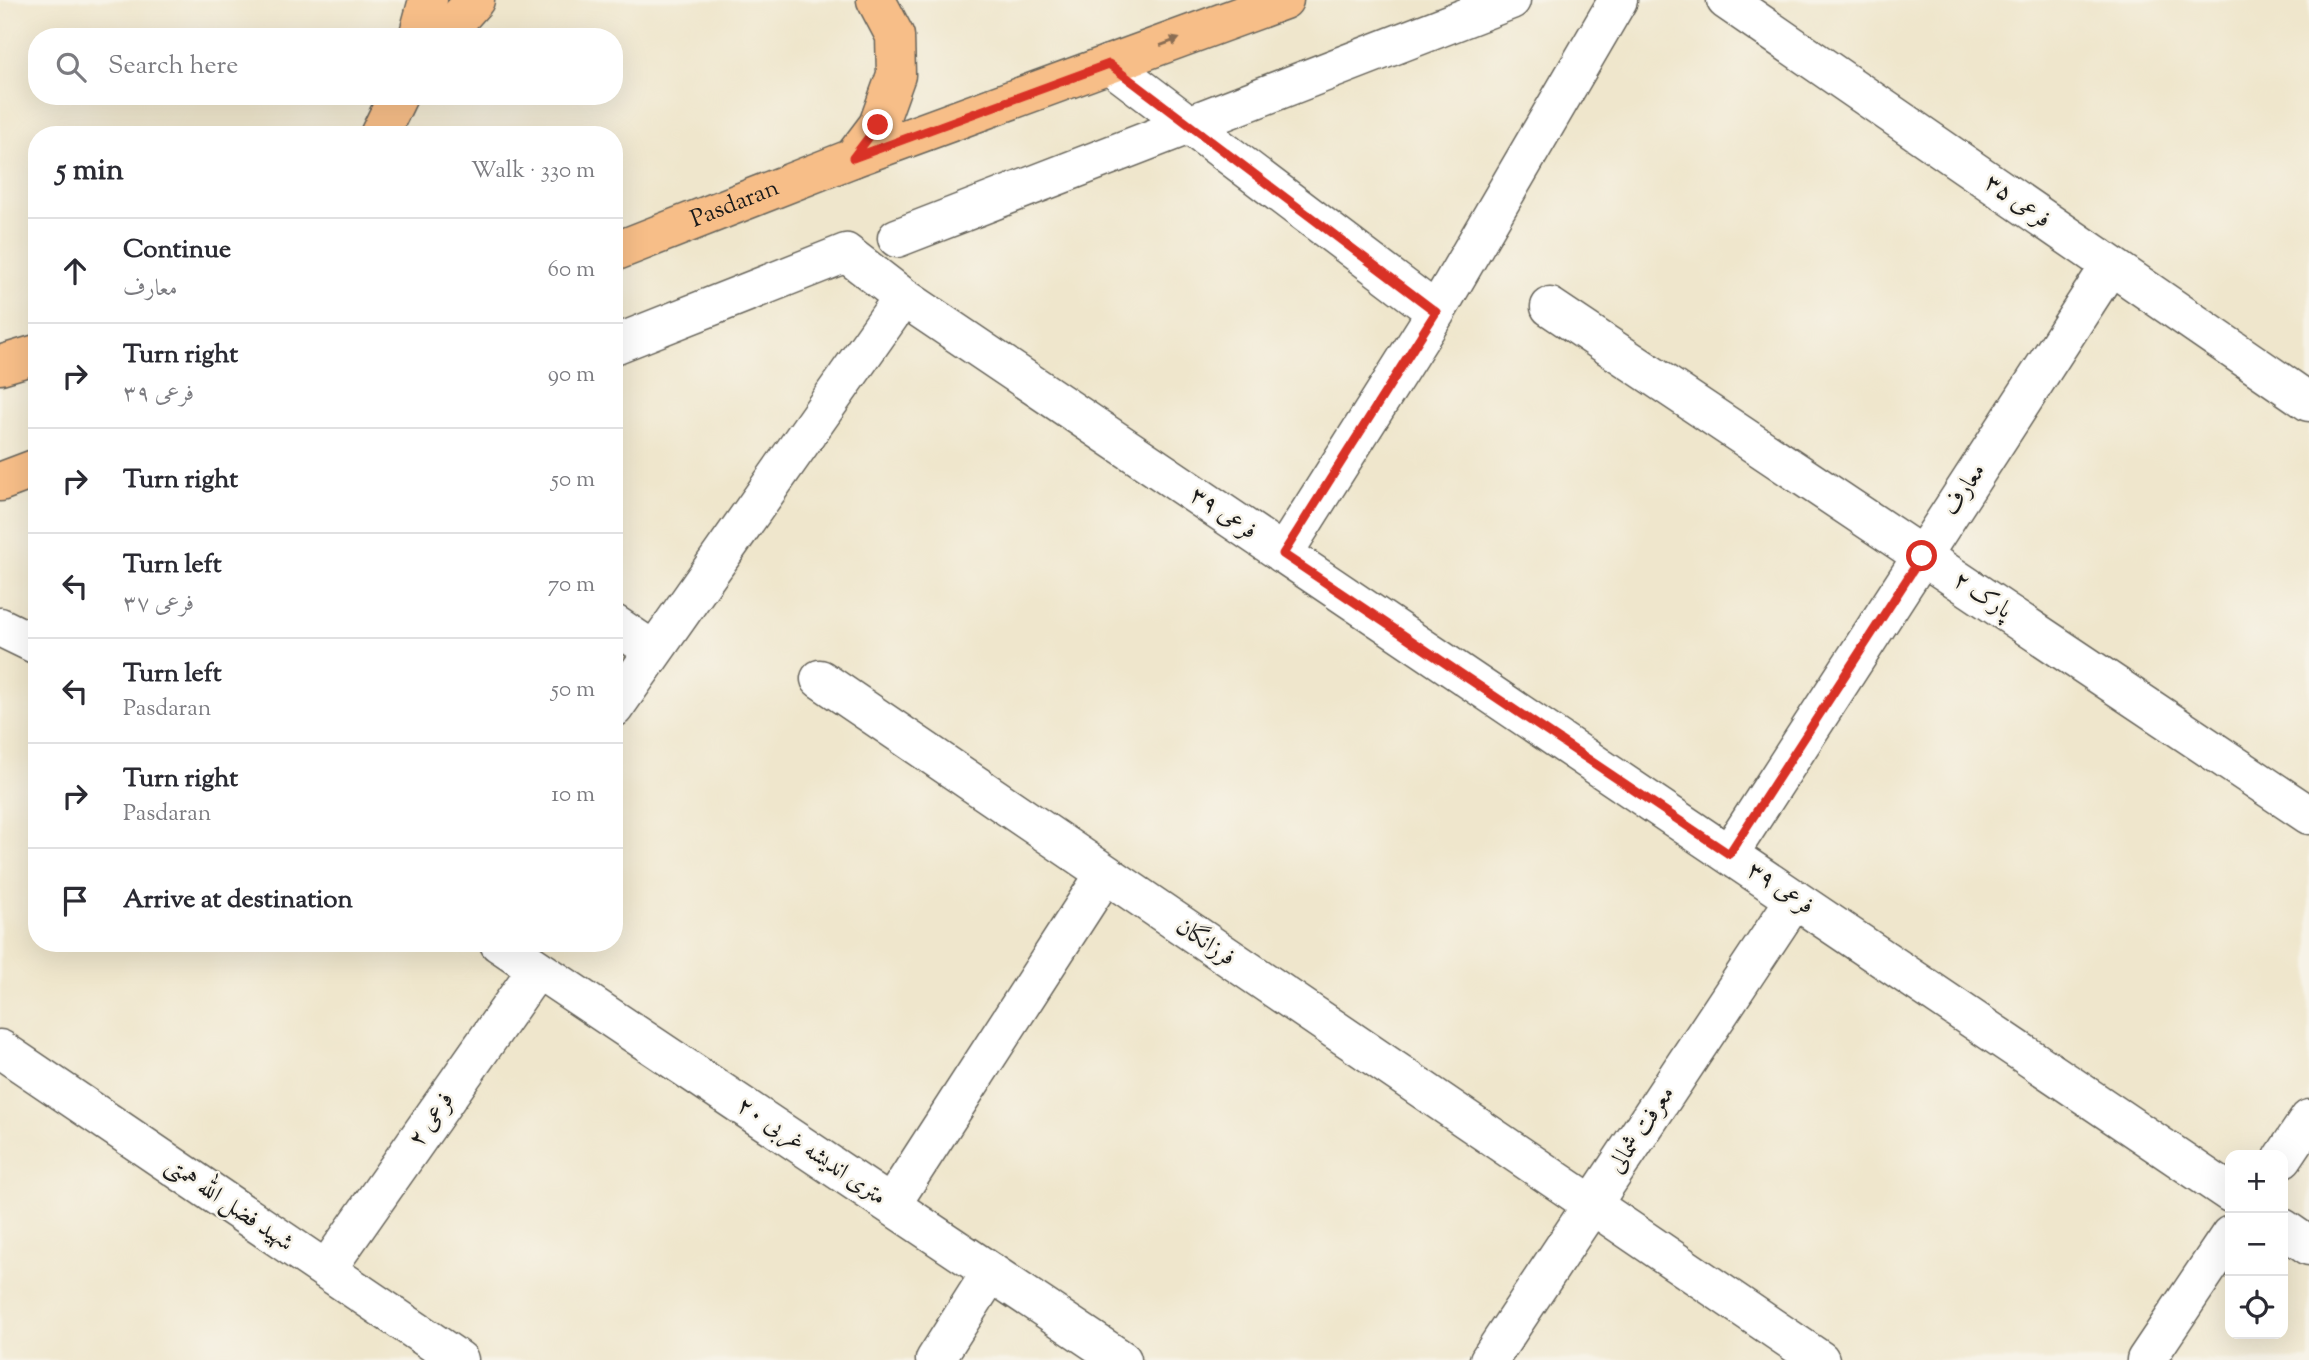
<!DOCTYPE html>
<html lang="en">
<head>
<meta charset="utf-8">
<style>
  :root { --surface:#fff; --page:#f2f2f3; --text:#2b2b33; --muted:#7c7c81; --line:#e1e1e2 }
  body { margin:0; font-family:"Sorts Mill Goudy",Amiri,serif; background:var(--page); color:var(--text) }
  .controls { position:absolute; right:21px; bottom:21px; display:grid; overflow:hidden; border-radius:14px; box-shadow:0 7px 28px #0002 }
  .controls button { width:63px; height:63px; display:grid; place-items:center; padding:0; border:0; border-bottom:2px solid var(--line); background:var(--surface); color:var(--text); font:35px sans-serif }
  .stop { position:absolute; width:21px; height:21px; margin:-16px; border:5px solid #d93025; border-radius:50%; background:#fff }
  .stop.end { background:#d93025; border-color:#fff; box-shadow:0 2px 7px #0008 }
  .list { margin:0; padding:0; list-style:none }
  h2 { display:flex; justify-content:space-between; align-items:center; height:91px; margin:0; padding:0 28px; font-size:30px }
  h2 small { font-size:23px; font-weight:400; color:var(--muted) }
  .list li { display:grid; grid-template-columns:46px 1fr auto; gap:21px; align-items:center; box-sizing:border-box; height:105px; padding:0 28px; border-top:2px solid var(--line) }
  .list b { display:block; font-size:26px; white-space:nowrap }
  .list p { margin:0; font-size:23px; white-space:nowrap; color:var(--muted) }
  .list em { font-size:23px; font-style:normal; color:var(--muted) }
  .icon { flex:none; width:38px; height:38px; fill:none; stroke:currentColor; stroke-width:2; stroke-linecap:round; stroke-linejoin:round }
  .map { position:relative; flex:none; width:2309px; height:1360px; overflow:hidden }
  .search { position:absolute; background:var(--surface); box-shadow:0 7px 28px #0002; left:28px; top:28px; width:595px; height:77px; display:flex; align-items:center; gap:18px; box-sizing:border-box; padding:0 24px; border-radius:28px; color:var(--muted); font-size:26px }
  .panel { position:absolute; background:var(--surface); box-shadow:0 7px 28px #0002; left:28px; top:126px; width:595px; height:826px; border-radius:28px }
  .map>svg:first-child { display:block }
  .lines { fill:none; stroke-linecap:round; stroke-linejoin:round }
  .minor-casing { stroke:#66635a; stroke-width:41 }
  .major-casing { stroke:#66635a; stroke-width:41 }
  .highway-casing { stroke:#66635a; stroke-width:41 }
  .minor { stroke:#fff; stroke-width:38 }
  .major { stroke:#f7be88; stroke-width:38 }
  .highway { stroke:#f7be88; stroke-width:38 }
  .oneway { fill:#8a6d52 }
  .route { stroke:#d93025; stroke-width:9 }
  .labels { text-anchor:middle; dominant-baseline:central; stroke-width:5; stroke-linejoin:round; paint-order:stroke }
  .street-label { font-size:24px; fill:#1c1c1c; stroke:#f7f3e8 }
</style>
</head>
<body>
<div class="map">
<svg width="2309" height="1360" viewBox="0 0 2309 1360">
  <rect width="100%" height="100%" fill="#f7f3e8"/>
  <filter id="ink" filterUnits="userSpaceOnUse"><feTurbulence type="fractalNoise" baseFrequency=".0143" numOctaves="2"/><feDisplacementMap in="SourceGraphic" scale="14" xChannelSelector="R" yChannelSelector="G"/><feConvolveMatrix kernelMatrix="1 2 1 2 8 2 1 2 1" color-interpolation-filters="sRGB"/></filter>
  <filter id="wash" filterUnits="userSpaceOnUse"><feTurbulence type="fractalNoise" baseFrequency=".00686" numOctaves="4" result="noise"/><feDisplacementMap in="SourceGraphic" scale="28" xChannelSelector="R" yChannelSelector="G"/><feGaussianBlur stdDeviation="1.57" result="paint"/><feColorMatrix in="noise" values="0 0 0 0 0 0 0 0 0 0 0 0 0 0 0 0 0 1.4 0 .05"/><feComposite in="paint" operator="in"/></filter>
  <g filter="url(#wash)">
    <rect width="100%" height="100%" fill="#efe6cc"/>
  </g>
  <g filter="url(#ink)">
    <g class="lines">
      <g class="minor-casing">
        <path id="minor" d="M 1726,0 L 2309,402
          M 1109,64 L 1436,312
          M 897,238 L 1511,0
          M 1550,307 L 2309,815
          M 614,345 L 846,253 L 903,297 L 2230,1193
          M 1283,554 L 1436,312 L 1618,0
          M 614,624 L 654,651
          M 0,627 L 37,645
          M 820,679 L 1820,1360
          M 614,708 L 903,297
          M 1729,854 L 2110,266
          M 499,943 L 1122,1360
          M 0,1049 L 459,1360
          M 2283,1158 L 2309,1119
          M 891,1205 L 1105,874
          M 2283,1228 L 2309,1246
          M 326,1270 L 537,969
          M 935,1360 L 991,1272
          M 1489,1360 L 1795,899
          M 2146,1360 L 2230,1235"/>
      </g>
      <g class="major-casing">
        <g id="major">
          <path d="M 442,37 L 475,0"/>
          <path d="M 379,135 L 398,96"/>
          <path d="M 853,158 L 1284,0"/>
          <path id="s1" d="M 614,252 L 853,158 L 878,125 L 896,75 L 895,36 L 876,0"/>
          <path d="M 0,365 L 37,354"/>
          <path d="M 0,482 L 37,468"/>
        </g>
      </g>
      <g class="highway-casing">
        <path id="highway" d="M 418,37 L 428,0"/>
      </g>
      <use href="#minor" class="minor"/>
      <use href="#major" class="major"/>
      <use href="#highway" class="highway"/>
    </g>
    <defs><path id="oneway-solid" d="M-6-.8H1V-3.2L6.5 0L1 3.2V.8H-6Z" transform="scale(1.75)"/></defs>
    <use class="oneway" href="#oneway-solid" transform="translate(1170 42) rotate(-20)"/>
  </g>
  <g class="lines" filter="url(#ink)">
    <path class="route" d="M 878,125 L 853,158 L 1109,64 L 1436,312 L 1283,554 L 1729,854 L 1922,556"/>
  </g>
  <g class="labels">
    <g class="street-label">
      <text transform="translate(2017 202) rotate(35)">فرعی ۳۵</text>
      <text stroke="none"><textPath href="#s1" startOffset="130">Pasdaran</textPath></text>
      <text transform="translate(1965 490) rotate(-57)">معارف</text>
      <text transform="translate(1223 514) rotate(34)">فرعی ۳۹</text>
      <text transform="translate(1982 596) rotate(34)">پارک ۲</text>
      <text transform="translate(1780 889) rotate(34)">فرعی ۳۹</text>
      <text transform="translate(1205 943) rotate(34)">فرزانگان</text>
      <text transform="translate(432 1120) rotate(-55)">فرعی ۲</text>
      <text transform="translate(1642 1130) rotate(-56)">معرفت شمالی</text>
      <text transform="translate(811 1152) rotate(34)">۲۰ متری اندیشه غربی</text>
      <text transform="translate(229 1205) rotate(34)">شهید فضل الله همتی</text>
    </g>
  </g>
</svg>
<div class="controls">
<button>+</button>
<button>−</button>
<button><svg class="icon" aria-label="locate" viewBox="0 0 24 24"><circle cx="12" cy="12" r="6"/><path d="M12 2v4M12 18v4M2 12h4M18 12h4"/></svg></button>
</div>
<div class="stop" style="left:1922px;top:556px"></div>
<div class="stop end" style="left:878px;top:125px"></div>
<div class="search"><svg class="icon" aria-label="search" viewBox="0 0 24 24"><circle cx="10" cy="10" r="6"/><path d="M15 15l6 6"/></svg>Search here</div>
<section class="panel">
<h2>5 min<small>Walk · 330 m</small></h2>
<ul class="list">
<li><svg class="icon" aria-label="ahead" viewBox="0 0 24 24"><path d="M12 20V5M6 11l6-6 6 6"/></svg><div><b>Continue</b><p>معارف</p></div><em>60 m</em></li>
<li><svg class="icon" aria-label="right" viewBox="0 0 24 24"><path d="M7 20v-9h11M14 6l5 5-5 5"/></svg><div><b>Turn right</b><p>فرعی ۳۹</p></div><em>90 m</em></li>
<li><svg class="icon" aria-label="right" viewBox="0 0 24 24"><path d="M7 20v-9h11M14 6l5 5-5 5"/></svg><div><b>Turn right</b></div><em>50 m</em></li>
<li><svg class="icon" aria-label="left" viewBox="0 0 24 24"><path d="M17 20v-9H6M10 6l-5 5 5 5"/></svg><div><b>Turn left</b><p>فرعی ۳۷</p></div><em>70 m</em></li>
<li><svg class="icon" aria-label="left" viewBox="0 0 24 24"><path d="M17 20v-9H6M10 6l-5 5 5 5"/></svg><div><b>Turn left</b><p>Pasdaran</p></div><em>50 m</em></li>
<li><svg class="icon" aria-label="right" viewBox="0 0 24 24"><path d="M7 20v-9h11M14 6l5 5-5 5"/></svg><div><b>Turn right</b><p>Pasdaran</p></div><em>10 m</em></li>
<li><svg class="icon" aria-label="arrive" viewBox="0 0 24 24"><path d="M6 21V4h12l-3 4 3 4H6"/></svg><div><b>Arrive at destination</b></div></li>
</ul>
</section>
</div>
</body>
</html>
